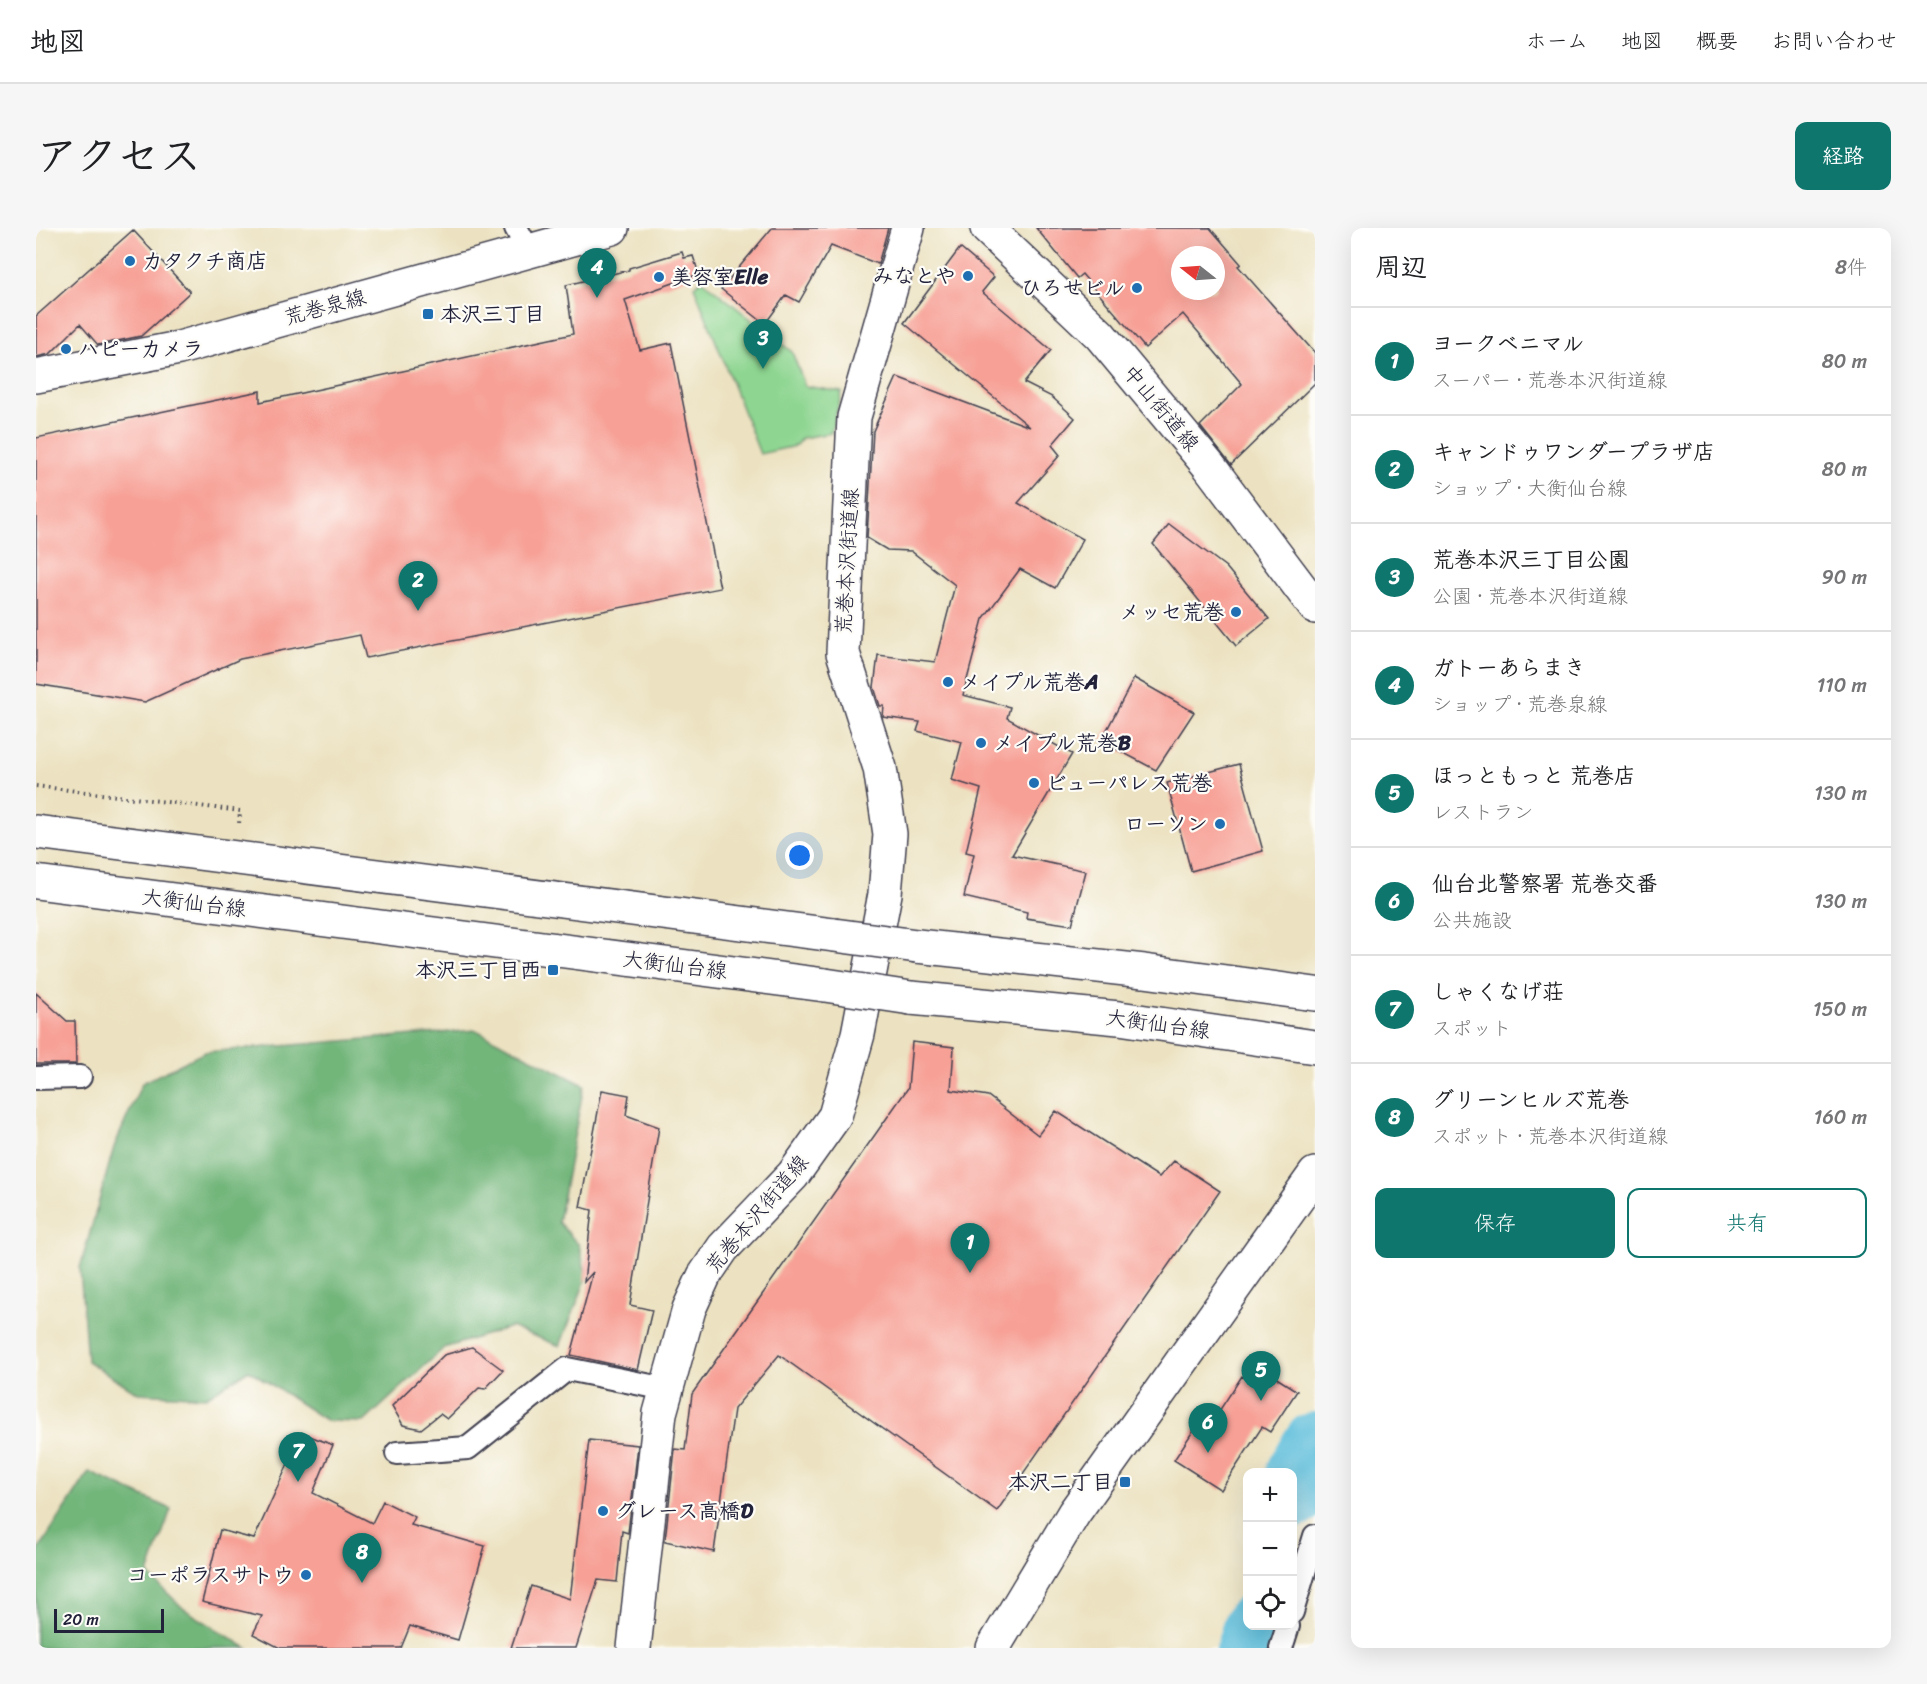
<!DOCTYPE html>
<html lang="ja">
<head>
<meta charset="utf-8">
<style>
  :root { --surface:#fff; --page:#f6f6f6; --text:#202124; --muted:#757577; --line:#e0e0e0; --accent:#0f766e }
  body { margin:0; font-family:Sriracha,"Klee One",sans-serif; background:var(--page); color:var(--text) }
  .controls { position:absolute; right:18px; bottom:18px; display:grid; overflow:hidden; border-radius:12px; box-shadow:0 6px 24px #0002 }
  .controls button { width:54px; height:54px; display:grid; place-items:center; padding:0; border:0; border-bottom:2px solid var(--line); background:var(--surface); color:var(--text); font:30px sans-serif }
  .compass { position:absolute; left:1135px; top:18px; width:54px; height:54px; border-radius:50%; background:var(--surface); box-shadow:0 6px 24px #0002; rotate:287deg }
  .scale { position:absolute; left:18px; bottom:15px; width:110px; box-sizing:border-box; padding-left:6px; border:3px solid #22223b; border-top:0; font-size:16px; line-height:21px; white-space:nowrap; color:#22223b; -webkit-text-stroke:4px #fdfcf7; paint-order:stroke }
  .you { position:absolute; left:764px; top:628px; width:21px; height:21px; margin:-15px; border:4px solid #fff; border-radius:50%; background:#1a73e8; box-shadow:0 0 0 9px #1a73e833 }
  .badge { display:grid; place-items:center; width:39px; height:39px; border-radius:50%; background:var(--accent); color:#fff; font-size:20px; font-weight:700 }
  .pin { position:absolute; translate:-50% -50px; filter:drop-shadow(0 2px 3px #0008) }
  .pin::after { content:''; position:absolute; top:32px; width:21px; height:18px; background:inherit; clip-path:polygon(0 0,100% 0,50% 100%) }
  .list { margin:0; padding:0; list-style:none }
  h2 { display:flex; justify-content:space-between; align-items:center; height:78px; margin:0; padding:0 24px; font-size:26px }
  h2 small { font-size:20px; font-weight:400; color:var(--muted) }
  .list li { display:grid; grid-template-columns:39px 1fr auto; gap:18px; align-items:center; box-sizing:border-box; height:108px; padding:0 24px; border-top:2px solid var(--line) }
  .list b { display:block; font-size:22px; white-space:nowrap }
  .list p { margin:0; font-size:20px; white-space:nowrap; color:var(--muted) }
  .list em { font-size:20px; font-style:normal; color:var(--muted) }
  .actions { display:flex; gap:12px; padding:18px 24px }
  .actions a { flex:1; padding:14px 0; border:2px solid var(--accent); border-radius:12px; text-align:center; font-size:21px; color:var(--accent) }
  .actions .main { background:var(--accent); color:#fff }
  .icon { flex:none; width:33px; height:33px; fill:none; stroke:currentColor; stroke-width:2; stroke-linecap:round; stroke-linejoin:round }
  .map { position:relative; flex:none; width:1279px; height:1420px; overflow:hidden; border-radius:12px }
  header { display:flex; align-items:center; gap:36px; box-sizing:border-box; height:84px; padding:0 30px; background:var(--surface); border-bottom:2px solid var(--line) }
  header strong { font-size:28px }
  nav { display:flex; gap:33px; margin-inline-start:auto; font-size:21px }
  .intro { display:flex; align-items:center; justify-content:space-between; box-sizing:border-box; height:144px; padding:0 36px }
  h1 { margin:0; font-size:42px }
  .button { padding:15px 27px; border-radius:12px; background:var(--accent); color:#fff; font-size:21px; font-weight:700 }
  main { display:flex; gap:36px; padding:0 36px }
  aside { flex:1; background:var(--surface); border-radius:12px; box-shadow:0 6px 24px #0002 }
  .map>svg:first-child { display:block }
  .green { fill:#8dd590; stroke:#587c66; stroke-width:1.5 }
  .forest { fill:#72b67a; stroke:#4a6c5a; stroke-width:1.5 }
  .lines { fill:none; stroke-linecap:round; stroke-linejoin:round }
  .river { stroke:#5dbedb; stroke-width:66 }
  .building { fill:#f7a096; fill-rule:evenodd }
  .service-casing { stroke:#403f4f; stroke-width:26 }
  .minor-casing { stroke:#403f4f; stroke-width:36 }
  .tertiary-casing { stroke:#403f4f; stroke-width:36 }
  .secondary-casing { stroke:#403f4f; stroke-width:36 }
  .path { stroke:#403f4f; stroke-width:4; stroke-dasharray:1.5 4.5; stroke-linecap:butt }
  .service { stroke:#fff; stroke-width:22 }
  .minor { stroke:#fff; stroke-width:33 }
  .tertiary { stroke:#fff; stroke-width:33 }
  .secondary { stroke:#fff; stroke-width:33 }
  .secondary-bridge-casing { stroke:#403f4f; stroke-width:36; stroke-linecap:butt }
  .secondary-bridge { stroke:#fff; stroke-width:33 }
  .poi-dot { fill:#1f6fb2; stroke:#fdfcf7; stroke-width:2 }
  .labels { text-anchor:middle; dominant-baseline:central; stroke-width:4.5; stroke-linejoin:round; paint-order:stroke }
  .poi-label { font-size:21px; font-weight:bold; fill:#22223b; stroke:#fdfcf7; text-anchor:start }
  .street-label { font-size:21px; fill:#22223b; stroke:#fdfcf7 }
</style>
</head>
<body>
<header>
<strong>地図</strong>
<nav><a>ホーム</a><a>地図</a><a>概要</a><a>お問い合わせ</a></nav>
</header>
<div class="intro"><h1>アクセス</h1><a class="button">経路</a></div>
<main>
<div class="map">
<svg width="1279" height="1420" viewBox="0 0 1279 1420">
  <rect width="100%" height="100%" fill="#fdfcf7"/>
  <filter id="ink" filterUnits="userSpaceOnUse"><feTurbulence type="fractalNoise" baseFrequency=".0167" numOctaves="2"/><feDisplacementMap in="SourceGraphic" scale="12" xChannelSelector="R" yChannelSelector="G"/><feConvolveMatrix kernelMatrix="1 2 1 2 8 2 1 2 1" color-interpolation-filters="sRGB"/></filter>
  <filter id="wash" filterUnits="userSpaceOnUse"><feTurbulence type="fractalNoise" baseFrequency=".008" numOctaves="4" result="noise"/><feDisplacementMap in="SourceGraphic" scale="24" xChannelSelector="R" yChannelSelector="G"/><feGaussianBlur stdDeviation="1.35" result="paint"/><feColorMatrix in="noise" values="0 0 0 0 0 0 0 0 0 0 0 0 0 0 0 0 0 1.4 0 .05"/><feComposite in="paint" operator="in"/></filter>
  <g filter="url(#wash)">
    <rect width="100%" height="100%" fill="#ece2c1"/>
    <path class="green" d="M 666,52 L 756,124 L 769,158 L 806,164 L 795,205 L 766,210 L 759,218 L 724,226 L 658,58 Z"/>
    <path class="forest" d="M 440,802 L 548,857 L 522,994 L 543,1017 L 551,1049 L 524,1118 L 475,1099 L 408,1120 L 328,1194 L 291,1193 L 213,1142 L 170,1169 L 102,1165 L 51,1133 L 44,1040 L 78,919 L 106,855 L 169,824 Z
      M 53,1244 L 135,1281 L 112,1346 L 148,1381 L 211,1420 L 0,1420 L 0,1326 Z"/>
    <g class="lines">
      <path class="river" d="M 1256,1268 L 1263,1245 L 1279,1217
        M 1213,1420 L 1220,1398"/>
    </g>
    <g id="blocks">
      <path class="building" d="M 736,0 L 852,0 L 842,36 L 795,18 L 763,74 L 750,67 L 729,96 L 685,61 Z
        M 1000,0 L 1174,0 L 1205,36 L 1202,38 L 1279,125 L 1279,155 L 1195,237 L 1164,198 L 1206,156 L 1147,86 L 1109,120 L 1046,46 L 1041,50 ZM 1144,27 L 1180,27 L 1180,63 L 1144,63 Z
        M 97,2 L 154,64 L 105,108 L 62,117 L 44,96 L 14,126 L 0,129 L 0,88 Z
        M 924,20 L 958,49 L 946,64 L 1015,122 L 988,155 L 1016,169 L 1039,190 L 1016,217 L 1024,227 L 982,275 L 1047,311 L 1019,360 L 984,341 L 947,391 L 927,467 L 974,479 L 971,490 L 1036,526 L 976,627 L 1050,643 L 1036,697 L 990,690 L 991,684 L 928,669 L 938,626 L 930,624 L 945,561 L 916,552 L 926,514 L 881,503 L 884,494 L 847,489 L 848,478 L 844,478 L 838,459 L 842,427 L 899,434 L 919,357 L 875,323 L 851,322 L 831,310 L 837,203 L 861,149 L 994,199 L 868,95 Z
        M 646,24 L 648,30 L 657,28 L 663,46 L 589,72 L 604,122 L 635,115 L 684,360 L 330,430 L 324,407 L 204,431 L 109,474 L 0,456 L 0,210 L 224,163 L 224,174 L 537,106 L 530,57 L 593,42 L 593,40 Z
        M 1133,296 L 1190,339 L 1233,391 L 1200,418 L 1117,316 Z
        M 1098,450 L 1158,484 L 1120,542 L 1065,513 Z
        M 1203,536 L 1227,623 L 1155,643 L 1131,555 Z
        M 0,765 L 31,793 L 39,793 L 40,836 L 0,836 Z
        M 876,814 L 918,819 L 915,862 L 952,868 L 1002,907 L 1020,883 L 1123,949 L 1138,933 L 1184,963 L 961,1283 L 743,1127 L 698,1181 L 678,1324 L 629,1313 L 639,1221 L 649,1222 L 656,1166 L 872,860 Z
        M 566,862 L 593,867 L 590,887 L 623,899 L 594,1077 L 616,1082 L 602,1142 L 535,1127 L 557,1044 L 548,1054 L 556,982 L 544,979 Z
        M 436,1119 L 467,1142 L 449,1161 L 443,1160 L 411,1191 L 404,1186 L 385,1201 L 367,1197 L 356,1178 L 408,1127 Z
        M 1228,1142 L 1261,1163 L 1234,1204 L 1226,1199 L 1185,1262 L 1138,1232 L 1159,1200 L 1168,1206 L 1206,1148 L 1218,1157 Z
        M 266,1205 L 297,1217 L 277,1265 L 336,1295 L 347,1273 L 379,1289 L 375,1297 L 449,1318 L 422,1412 L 374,1398 L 365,1420 L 244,1420 L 217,1406 L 226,1388 L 166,1374 L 184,1302 L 218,1311 Z
        M 553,1212 L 602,1217 L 592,1305 L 586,1303 L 581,1354 L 562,1352 L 540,1420 L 475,1420 L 495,1358 L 534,1371 Z"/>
    </g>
  </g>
  <g filter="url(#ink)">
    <use href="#blocks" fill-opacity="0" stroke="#403f4f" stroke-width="1.5"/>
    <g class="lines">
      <g class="service-casing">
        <path id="service" d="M 480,0 L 493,23
          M 0,850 L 44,849
          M 361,1225 L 432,1220 L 531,1141 L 630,1161
          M 1256,1384 L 1279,1308
          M 1245,1420 L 1252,1398"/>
      </g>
      <g class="minor-casing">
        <path id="minor" d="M 598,1420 L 624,1185 L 653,1081 L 668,1048 L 687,1020 L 757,947 L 799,888 L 822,806 L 849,666 L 854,606 L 844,540 L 807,425 L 818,189 L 872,0"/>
      </g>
      <g class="tertiary-casing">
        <path id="tertiary" d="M 951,0 L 1064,107 L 1173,238 L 1279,379
          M 0,148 L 143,120 L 576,0
          M 957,1420 L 1038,1285 L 1279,946"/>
      </g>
      <g class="secondary-casing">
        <path id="secondary" d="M 0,604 L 798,707
          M 0,654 L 789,757
          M 881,718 L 1108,743 L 1279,766
          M 875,770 L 1083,790 L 1279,819"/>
      </g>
      <path class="path" d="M 0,558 L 204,583 L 203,596"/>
      <use href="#service" class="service"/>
      <use href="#minor" class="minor"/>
      <use href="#tertiary" class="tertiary"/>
      <use href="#secondary" class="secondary"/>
      <g class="secondary-bridge-casing">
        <path id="secondary-bridge" d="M 798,707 L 881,718
          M 789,757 L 875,770"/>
      </g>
      <use href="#secondary-bridge" class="secondary-bridge"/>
    </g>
  </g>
  <g class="poi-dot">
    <circle cx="94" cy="33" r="6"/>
    <circle cx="932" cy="48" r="6"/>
    <circle cx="623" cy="49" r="6"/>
    <circle cx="1101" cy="60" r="6"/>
    <rect x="386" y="80" width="12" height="12" rx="3"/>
    <circle cx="30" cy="121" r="6"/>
    <circle cx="1200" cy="384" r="6"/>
    <circle cx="912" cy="454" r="6"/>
    <circle cx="945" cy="515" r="6"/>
    <circle cx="998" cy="555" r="6"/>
    <circle cx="1184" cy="596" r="6"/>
    <rect x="511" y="736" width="12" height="12" rx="3"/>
    <rect x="1083" y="1248" width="12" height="12" rx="3"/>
    <circle cx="567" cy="1283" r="6"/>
    <circle cx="270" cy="1347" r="6"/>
  </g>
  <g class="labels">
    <g class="poi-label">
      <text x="106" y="33">カタクチ商店</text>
      <text x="920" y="48" text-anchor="end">みなとや</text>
      <text x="635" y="49">美容室Elle</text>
      <text x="1089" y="60" text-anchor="end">ひろせビル</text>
      <text x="404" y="86">本沢三丁目</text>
      <text x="42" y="121">ハピーカメラ</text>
      <text x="1188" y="384" text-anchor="end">メッセ荒巻</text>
      <text x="924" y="454">メイプル荒巻A</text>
      <text x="957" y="515">メイプル荒巻B</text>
      <text x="1010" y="555">ビューパレス荒巻</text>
      <text x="1172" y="596" text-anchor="end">ローソン</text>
      <text x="505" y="742" text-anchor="end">本沢三丁目西</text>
      <text x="1077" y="1254" text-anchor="end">本沢二丁目</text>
      <text x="579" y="1283">グレース高橋D</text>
      <text x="258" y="1347" text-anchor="end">コーポラスサトウ</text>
    </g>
    <g class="street-label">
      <text transform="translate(289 79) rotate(-15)">荒巻泉線</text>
      <text transform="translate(1125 180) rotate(50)">中山街道線</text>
      <text transform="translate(811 333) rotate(-87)">荒巻本沢街道線</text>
      <text transform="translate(158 675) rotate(7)">大衡仙台線</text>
      <text transform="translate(639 737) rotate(7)">大衡仙台線</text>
      <text transform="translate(1122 796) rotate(8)">大衡仙台線</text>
      <text transform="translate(721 986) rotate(-50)">荒巻本沢街道線</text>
    </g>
  </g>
</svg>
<div class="controls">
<button>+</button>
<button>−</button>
<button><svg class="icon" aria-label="locate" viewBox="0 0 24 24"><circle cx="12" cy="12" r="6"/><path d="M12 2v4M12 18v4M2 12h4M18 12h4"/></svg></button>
</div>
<svg class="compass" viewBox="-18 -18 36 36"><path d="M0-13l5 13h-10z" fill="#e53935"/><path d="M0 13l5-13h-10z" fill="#757577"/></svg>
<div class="scale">20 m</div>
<div class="you"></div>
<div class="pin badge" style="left:934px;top:1045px">1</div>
<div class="pin badge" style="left:382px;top:383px">2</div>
<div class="pin badge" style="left:727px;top:141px">3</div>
<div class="pin badge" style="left:561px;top:70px">4</div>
<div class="pin badge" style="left:1225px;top:1173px">5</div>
<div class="pin badge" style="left:1172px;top:1225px">6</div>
<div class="pin badge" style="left:262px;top:1254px">7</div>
<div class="pin badge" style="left:326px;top:1355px">8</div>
</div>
<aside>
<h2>周辺<small>8件</small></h2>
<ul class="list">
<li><span class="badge">1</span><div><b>ヨークベニマル</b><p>スーパー · 荒巻本沢街道線</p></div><em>80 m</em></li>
<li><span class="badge">2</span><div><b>キャンドゥワンダープラザ店</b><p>ショップ · 大衡仙台線</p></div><em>80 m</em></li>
<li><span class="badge">3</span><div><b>荒巻本沢三丁目公園</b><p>公園 · 荒巻本沢街道線</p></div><em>90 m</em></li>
<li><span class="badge">4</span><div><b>ガトーあらまき</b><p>ショップ · 荒巻泉線</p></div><em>110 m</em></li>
<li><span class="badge">5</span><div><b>ほっともっと 荒巻店</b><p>レストラン</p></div><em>130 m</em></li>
<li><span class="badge">6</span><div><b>仙台北警察署 荒巻交番</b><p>公共施設</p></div><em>130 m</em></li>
<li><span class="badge">7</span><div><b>しゃくなげ荘</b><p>スポット</p></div><em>150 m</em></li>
<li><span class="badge">8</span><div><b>グリーンヒルズ荒巻</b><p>スポット · 荒巻本沢街道線</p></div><em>160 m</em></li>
</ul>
<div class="actions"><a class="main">保存</a><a>共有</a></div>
</aside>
</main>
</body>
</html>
